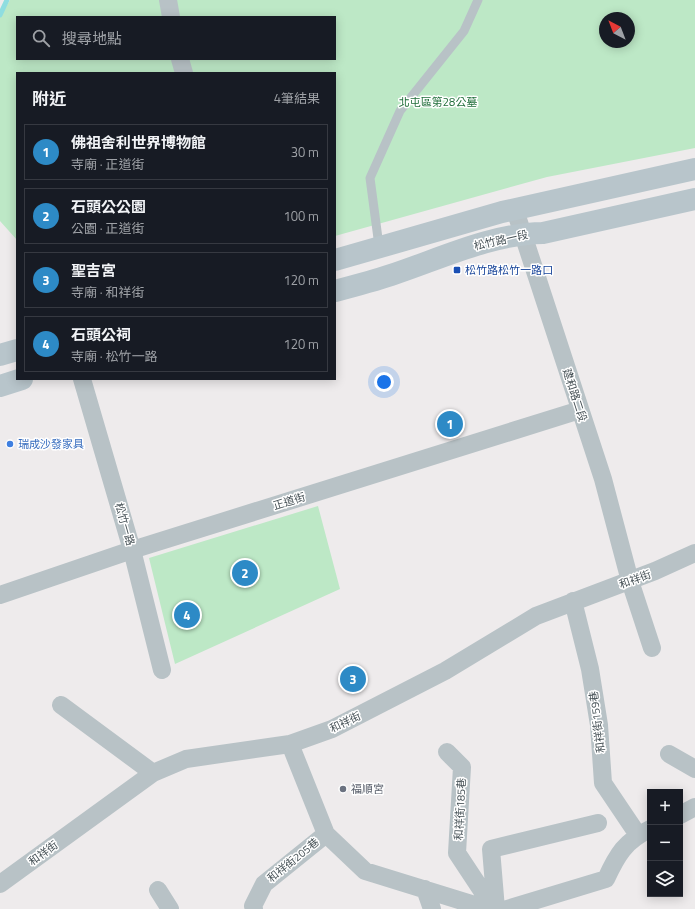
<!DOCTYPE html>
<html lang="zh-TW">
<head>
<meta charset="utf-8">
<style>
  :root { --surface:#171b24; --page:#20242c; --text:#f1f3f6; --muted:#9ea1a6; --line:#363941; --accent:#2d8ac6 }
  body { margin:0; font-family:"Titillium Web","Noto Sans TC",sans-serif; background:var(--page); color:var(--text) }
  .controls { position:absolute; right:12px; bottom:12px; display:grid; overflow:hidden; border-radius:0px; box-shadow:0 2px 10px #0003 }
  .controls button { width:36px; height:36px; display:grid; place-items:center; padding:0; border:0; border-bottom:1px solid var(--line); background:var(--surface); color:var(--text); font:20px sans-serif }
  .compass { position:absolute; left:599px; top:12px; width:36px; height:36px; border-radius:50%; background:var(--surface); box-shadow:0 2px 10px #0003; rotate:318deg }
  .you { position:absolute; left:384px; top:382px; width:14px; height:14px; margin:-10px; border:3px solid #fff; border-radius:50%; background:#1a73e8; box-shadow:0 0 0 6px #1a73e833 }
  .badge { display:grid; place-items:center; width:26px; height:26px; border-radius:50%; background:var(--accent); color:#fff; font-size:13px; font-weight:700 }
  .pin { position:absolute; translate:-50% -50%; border:2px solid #fff; box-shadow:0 1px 4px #0006 }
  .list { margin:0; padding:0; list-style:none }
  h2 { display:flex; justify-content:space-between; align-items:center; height:52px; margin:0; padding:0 16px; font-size:17px }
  h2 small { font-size:13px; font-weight:400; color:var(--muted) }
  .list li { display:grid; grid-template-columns:26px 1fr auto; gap:12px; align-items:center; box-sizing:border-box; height:56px; margin:0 8px 8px; padding:0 8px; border:1px solid var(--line); border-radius:0px }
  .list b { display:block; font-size:15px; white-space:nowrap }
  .list p { margin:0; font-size:13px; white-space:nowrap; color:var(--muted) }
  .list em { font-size:13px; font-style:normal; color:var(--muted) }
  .icon { flex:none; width:22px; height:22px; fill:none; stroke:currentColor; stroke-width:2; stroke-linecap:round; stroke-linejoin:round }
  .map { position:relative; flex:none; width:695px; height:909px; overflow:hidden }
  .search { position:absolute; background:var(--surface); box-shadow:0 2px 10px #0003; left:16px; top:16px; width:320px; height:44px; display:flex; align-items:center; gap:10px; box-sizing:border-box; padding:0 14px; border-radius:0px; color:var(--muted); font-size:15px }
  .panel { position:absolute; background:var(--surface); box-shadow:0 2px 10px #0003; left:16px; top:72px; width:320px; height:308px; border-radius:0px }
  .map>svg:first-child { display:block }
  .green { fill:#bde8c6; fill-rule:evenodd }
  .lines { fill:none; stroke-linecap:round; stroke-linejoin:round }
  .stream { stroke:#8fdde0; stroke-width:5 }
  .lane { stroke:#b8c2c6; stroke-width:9 }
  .street { stroke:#b8c2c6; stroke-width:18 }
  .secondary { stroke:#b8c5cb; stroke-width:22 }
  .transit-dot { fill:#1a4fb4; stroke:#fff; stroke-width:1.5 }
  .shop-dot { fill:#3f7fe0; stroke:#fff; stroke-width:1.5 }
  .worship-dot { fill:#6b7280; stroke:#fff; stroke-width:1.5 }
  .labels { text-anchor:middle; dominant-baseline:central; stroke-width:3; stroke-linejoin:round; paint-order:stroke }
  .park-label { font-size:11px; fill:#206e3a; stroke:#fff }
  .street-label { font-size:11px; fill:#465156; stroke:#fff }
  .transit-label { font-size:11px; fill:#164399; stroke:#fff; text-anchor:start }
  .shop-label { font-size:11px; fill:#366cbe; stroke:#fff; text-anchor:start }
  .worship-label { font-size:11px; fill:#5b616d; stroke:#fff; text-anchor:start }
</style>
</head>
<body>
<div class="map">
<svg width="695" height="909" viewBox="0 0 695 909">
  <rect width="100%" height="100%" fill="#eeebec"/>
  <path class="green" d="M 10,0 L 695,0 L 695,148 L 547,177 L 335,236 L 335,73 L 17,73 L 17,240 L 0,221 L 0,17 ZM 17,17 L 335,17 L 335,59 L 17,59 ZM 605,18 L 629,18 L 629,42 L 605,42 Z
    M 318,506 L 340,589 L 175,664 L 149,558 Z"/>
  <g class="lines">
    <path class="stream" d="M 0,15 L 7,0"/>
    <path class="lane" d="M 379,246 L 370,178 L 400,111 L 464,31 L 478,0"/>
    <path class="street" d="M 168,0 L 171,17
      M 180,59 L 184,73
      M 515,210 L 603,479 L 630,581 L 652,648
      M 82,379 L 132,550 L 162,670
      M 0,595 L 132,550 L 580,410
      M 573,601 L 590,669 L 599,725 L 603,783 L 638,835
      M 61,705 L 153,773
      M 290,744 L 326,834 L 365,871 L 488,909
      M 447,752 L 462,767 L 457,853 L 494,909
      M 669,754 L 695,769
      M 680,815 L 695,807
      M 0,884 L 153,773 L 186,759 L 290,744 L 332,729 L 445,671 L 536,616 L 655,571 L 695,553
      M 425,889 L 432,909
      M 158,890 L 170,909
      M 254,909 L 253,906 L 264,884 L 326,834
      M 496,909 L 491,849 L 598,823
      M 507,909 L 606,879 C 617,855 625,841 650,829"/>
    <path class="secondary" d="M 335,260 L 502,212 L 695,169
      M 335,291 C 354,286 373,281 391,275 C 440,259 490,234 543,233 L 695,199
      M 0,355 L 17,350
      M 0,386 L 22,379"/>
  </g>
  <rect class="transit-dot" x="453" y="266" width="8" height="8" rx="2"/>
  <circle class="shop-dot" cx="10" cy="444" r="4"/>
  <circle class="worship-dot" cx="343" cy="789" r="4"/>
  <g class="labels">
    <g class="park-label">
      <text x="438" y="102">北屯區第28公墓</text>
    </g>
    <g class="street-label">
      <text transform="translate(501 240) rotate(-13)">松竹路一段</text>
      <text transform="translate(575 395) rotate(72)">建和路二段</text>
      <text transform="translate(289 501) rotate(-17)">正道街</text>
      <text transform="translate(125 524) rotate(74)">松竹一路</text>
      <text transform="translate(635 579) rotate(-20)">和祥街</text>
      <text transform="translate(345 722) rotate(-26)">和祥街</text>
      <text transform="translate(597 722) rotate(-97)">和祥街159巷</text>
      <text transform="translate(460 809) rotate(-87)">和祥街185巷</text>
      <text transform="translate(43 853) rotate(-36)">和祥街</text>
      <text transform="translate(293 860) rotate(-39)">和祥街205巷</text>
    </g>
    <g class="transit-label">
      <text x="465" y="270">松竹路松竹一路口</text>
    </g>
    <g class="shop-label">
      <text x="18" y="444">瑞成沙發家具</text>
    </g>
    <g class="worship-label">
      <text x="351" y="789">福順宮</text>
    </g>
  </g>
</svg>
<div class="controls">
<button>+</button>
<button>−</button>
<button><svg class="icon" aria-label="layers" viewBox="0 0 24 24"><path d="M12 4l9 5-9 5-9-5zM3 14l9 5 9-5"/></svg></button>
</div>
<svg class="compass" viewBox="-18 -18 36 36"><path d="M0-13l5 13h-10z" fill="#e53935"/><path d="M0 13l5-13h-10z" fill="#9ea1a6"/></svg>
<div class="you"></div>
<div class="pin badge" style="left:450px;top:424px">1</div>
<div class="pin badge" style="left:245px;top:573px">2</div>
<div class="pin badge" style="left:353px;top:679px">3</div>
<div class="pin badge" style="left:187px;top:615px">4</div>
<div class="search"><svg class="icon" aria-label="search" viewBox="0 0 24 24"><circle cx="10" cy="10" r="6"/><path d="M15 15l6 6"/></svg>搜尋地點</div>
<section class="panel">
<h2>附近<small>4筆結果</small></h2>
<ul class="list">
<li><span class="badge">1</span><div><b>佛祖舍利世界博物館</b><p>寺廟 · 正道街</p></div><em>30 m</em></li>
<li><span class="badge">2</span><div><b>石頭公公園</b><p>公園 · 正道街</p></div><em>100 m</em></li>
<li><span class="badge">3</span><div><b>聖吉宮</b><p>寺廟 · 和祥街</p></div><em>120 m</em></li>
<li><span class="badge">4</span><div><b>石頭公祠</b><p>寺廟 · 松竹一路</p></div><em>120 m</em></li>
</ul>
</section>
</div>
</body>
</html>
